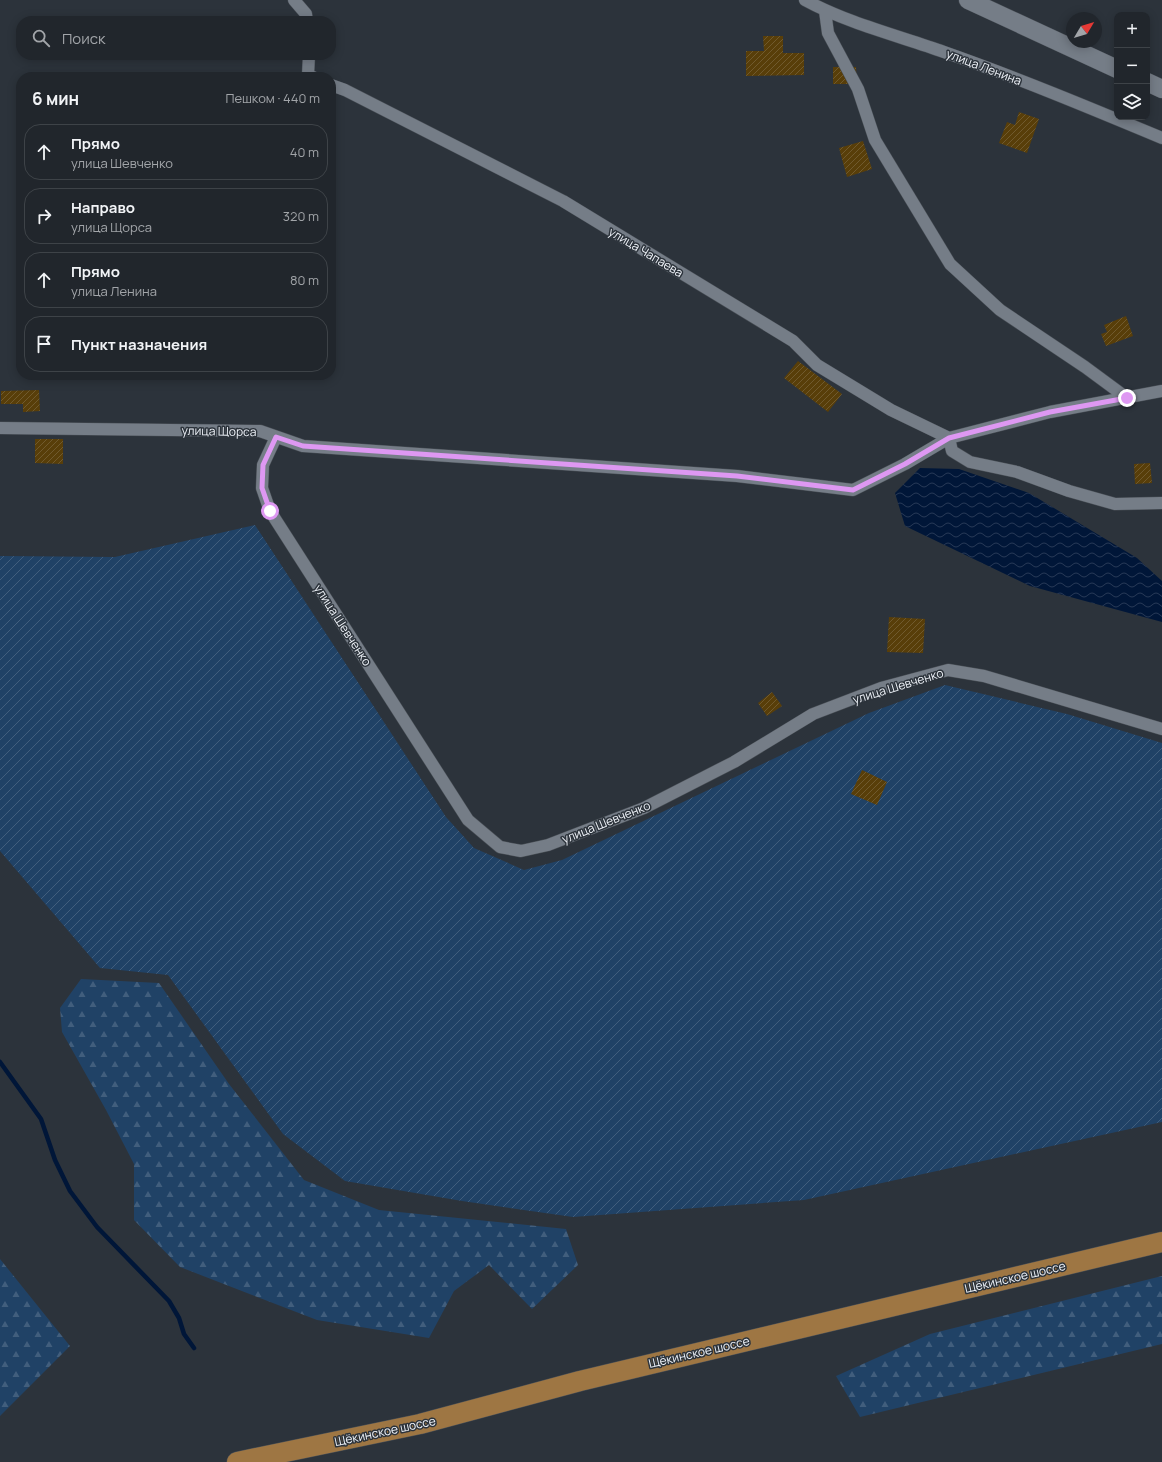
<!DOCTYPE html>
<html lang="ru">
<head>
<meta charset="utf-8">
<style>
  :root { --surface:#21262c; --page:#292e34; --text:#f1f3f6; --muted:#a2a5a9; --line:#3e4348 }
  body { margin:0; font-family:Manrope,sans-serif; background:var(--page); color:var(--text) }
  .controls { position:absolute; right:12px; top:12px; display:grid; overflow:hidden; border-radius:8px; box-shadow:0 2px 10px #0003 }
  .controls button { width:36px; height:36px; display:grid; place-items:center; padding:0; border:0; border-bottom:1px solid var(--line); background:var(--surface); color:var(--text); font:20px sans-serif }
  .compass { position:absolute; left:1066px; top:12px; width:36px; height:36px; border-radius:50%; background:var(--surface); box-shadow:0 2px 10px #0003; rotate:52deg }
  .stop { position:absolute; width:12px; height:12px; margin:-9px; border:3px solid #de98f2; border-radius:50%; background:#fff }
  .stop.end { background:#de98f2; border-color:#fff; box-shadow:0 1px 4px #0008 }
  .list { margin:0; padding:0; list-style:none }
  h2 { display:flex; justify-content:space-between; align-items:center; height:52px; margin:0; padding:0 16px; font-size:17px }
  h2 small { font-size:13px; font-weight:400; color:var(--muted) }
  .list li { display:grid; grid-template-columns:26px 1fr auto; gap:12px; align-items:center; box-sizing:border-box; height:56px; margin:0 8px 8px; padding:0 8px; border:1px solid var(--line); border-radius:16px }
  .list b { display:block; font-size:15px; white-space:nowrap }
  .list p { margin:0; font-size:13px; white-space:nowrap; color:var(--muted) }
  .list em { font-size:13px; font-style:normal; color:var(--muted) }
  .icon { flex:none; width:22px; height:22px; fill:none; stroke:currentColor; stroke-width:2; stroke-linecap:round; stroke-linejoin:round }
  .map { position:relative; flex:none; width:1162px; height:1462px; overflow:hidden }
  .search { position:absolute; background:var(--surface); box-shadow:0 2px 10px #0003; left:16px; top:16px; width:320px; height:44px; display:flex; align-items:center; gap:10px; box-sizing:border-box; padding:0 14px; border-radius:16px; color:var(--muted); font-size:15px }
  .panel { position:absolute; background:var(--surface); box-shadow:0 2px 10px #0003; left:16px; top:72px; width:320px; height:308px; border-radius:16px }
  .map>svg:first-child { display:block }
  .forest { fill:url(#forest-firs) }
  .garden { fill:url(#garden-furrows) }
  .water { fill:url(#water-waves) }
  .lines { fill:none; stroke-linecap:round; stroke-linejoin:round }
  .stream { stroke:#001638; stroke-width:4.5 }
  .building { fill:url(#building-hatch) }
  .minor-casing { stroke:#494f56; stroke-width:13 }
  .secondary-casing { stroke:#494f56; stroke-width:19 }
  .primary-casing { stroke:#494f56; stroke-width:21 }
  .minor { stroke:#757d87; stroke-width:12 }
  .secondary { stroke:#757d87; stroke-width:18 }
  .primary { stroke:#9e7643; stroke-width:20 }
  .route { stroke:#de98f2; stroke-width:5 }
  .labels { text-anchor:middle; dominant-baseline:central; stroke-width:3; stroke-linejoin:round; paint-order:stroke }
  .street-label { font-size:12px; fill:#eff3f9; stroke:#2c333b }
</style>
</head>
<body>
<div class="map">
<svg width="1162" height="1462" viewBox="0 0 1162 1462">
  <defs>
    <pattern id="forest-firs" width="22" height="20" patternUnits="userSpaceOnUse"><rect width="22" height="20" fill="#204266"/><path d="M5 1l3.5 6h-7zM16 11l3.5 6h-7z" fill="#415e7d"/></pattern>
    <pattern id="garden-furrows" width="10" height="10" patternUnits="userSpaceOnUse"><rect width="10" height="10" fill="#204266"/><path d="M-1 1l2-2M0 10L10 0M9 11l2-2" fill="none" stroke="#415e7d"/></pattern>
    <pattern id="water-waves" width="16" height="10" patternUnits="userSpaceOnUse"><rect width="16" height="10" fill="#001638"/><path d="M0 5q4-4 8 0t8 0" fill="none" stroke="#263856"/></pattern>
    <pattern id="building-hatch" width="6" height="6" patternUnits="userSpaceOnUse"><rect width="6" height="6" fill="#583e09"/><path d="M-1 1l2-2M0 6l6-6M5 7l2-2" fill="none" stroke="#705a2e"/></pattern>
  </defs>
  <rect width="100%" height="100%" fill="#2c333b"/>
  <path class="forest" d="M 81,979 L 159,983 L 229,1084 L 304,1180 L 379,1210 L 566,1229 L 578,1265 L 532,1309 L 489,1265 L 454,1291 L 429,1338 L 317,1320 L 180,1267 L 134,1220 L 134,1164 L 106,1110 L 62,1032 L 60,1008 Z
    M 0,1259 L 70,1346 L 0,1416 Z
    M 1162,1276 L 1162,1344 L 860,1417 L 836,1376 L 930,1334 Z"/>
  <path class="garden" d="M 255,525 L 446,817 L 474,848 L 524,870 L 562,860 L 869,713 L 945,685 L 1067,714 L 1162,743 L 1162,1122 L 804,1200 L 573,1217 L 462,1201 L 345,1181 L 283,1134 L 168,975 L 100,968 L 0,851 L 0,556 L 115,557 Z"/>
  <path class="water" d="M 920,468 L 959,469 L 1029,493 L 1137,558 L 1162,581 L 1162,622 L 1030,586 L 905,526 L 895,493 Z"/>
  <g class="lines">
    <path class="stream" d="M 0,1062 L 41,1119 L 55,1160 L 70,1191 L 97,1227 L 169,1301 L 179,1318 L 184,1334 L 194,1348"/>
  </g>
  <path class="building" d="M 763,36 L 783,36 L 783,53 L 804,53 L 804,75 L 746,76 L 746,51 L 764,51 Z
    M 44,55 L 55,55 L 45,59 Z
    M 833,67 L 856,67 L 857,84 L 833,84 Z
    M 1019,112 L 1039,119 L 1027,153 L 999,143 L 1007,122 L 1015,125 Z
    M 863,141 L 872,169 L 847,177 L 839,148 Z
    M 1126,316 L 1133,336 L 1106,346 L 1101,334 L 1107,332 L 1104,325 Z
    M 798,361 L 842,394 L 828,412 L 784,378 Z
    M 39,390 L 40,411 L 23,412 L 23,404 L 1,404 L 1,391 Z
    M 35,439 L 63,439 L 63,464 L 35,463 Z
    M 1150,463 L 1152,483 L 1135,484 L 1134,464 Z
    M 889,617 L 925,619 L 923,653 L 887,652 Z
    M 772,692 L 782,706 L 767,716 L 758,703 Z
    M 862,770 L 887,782 L 877,805 L 851,794 Z"/>
  <g class="lines">
    <g class="minor-casing">
      <path id="minor" d="M 294,0 L 306,14 L 307,21
        M 805,0 C 847,23 899,36 944,52 C 1018,78 1090,108 1162,138
        M 825,11 L 828,33 L 858,89 L 875,140 L 950,264 L 1000,310 L 1085,367 L 1127,398
        M 309,55 L 308,75 L 313,77
        M 331,85 L 345,90 L 563,201 L 793,341 L 817,365 L 891,410 L 949,438
        M 0,428 L 260,431 L 303,446 L 737,476 L 853,490 L 905,464 L 949,438 L 1050,412 L 1162,391
        M 276,437 L 263,465 L 262,488 L 270,511 L 468,820 L 500,847 L 521,851 L 548,845 L 644,808 L 734,762 L 813,714 L 881,688 L 948,670 L 984,676 L 1162,729
        M 949,438 L 952,451 L 970,462 L 1017,472 L 1069,491 L 1115,504 L 1162,503"/>
    </g>
    <g class="secondary-casing">
      <path id="secondary" d="M 968,0 L 1117,69
        M 1147,82 L 1162,89"/>
    </g>
    <g class="primary-casing">
      <path id="primary" d="M 237,1462 L 420,1424 L 580,1381 L 1162,1242"/>
    </g>
    <use href="#minor" class="minor"/>
    <use href="#secondary" class="secondary"/>
    <use href="#primary" class="primary"/>
  </g>
  <g class="lines">
    <path class="route" d="M 270,511 L 262,488 L 263,465 L 276,437 L 303,446 L 737,476 L 853,490 L 905,464 L 949,438 L 1050,412 L 1127,398"/>
  </g>
  <g class="labels">
    <g class="street-label">
      <text transform="translate(984 67) rotate(21)">улица Ленина</text>
      <text transform="translate(646 252) rotate(31)">улица Чапаева</text>
      <text transform="translate(219 431) rotate(1)">улица Щорса</text>
      <text transform="translate(343 625) rotate(57)">улица Шевченко</text>
      <text transform="translate(898 686) rotate(-17)">улица Шевченко</text>
      <text transform="translate(606 822) rotate(-22)">улица Шевченко</text>
      <text transform="translate(1015 1277) rotate(-13)">Щёкинское шоссе</text>
      <text transform="translate(699 1352) rotate(-13)">Щёкинское шоссе</text>
      <text transform="translate(385 1431) rotate(-12)">Щёкинское шоссе</text>
    </g>
  </g>
</svg>
<div class="controls">
<button>+</button>
<button>−</button>
<button><svg class="icon" aria-label="layers" viewBox="0 0 24 24"><path d="M12 4l9 5-9 5-9-5zM3 14l9 5 9-5"/></svg></button>
</div>
<svg class="compass" viewBox="-18 -18 36 36"><path d="M0-13l5 13h-10z" fill="#e53935"/><path d="M0 13l5-13h-10z" fill="#a2a5a9"/></svg>
<div class="stop" style="left:270px;top:511px"></div>
<div class="stop end" style="left:1127px;top:398px"></div>
<div class="search"><svg class="icon" aria-label="search" viewBox="0 0 24 24"><circle cx="10" cy="10" r="6"/><path d="M15 15l6 6"/></svg>Поиск</div>
<section class="panel">
<h2>6 мин<small>Пешком · 440 m</small></h2>
<ul class="list">
<li><svg class="icon" aria-label="ahead" viewBox="0 0 24 24"><path d="M12 20V5M6 11l6-6 6 6"/></svg><div><b>Прямо</b><p>улица Шевченко</p></div><em>40 m</em></li>
<li><svg class="icon" aria-label="right" viewBox="0 0 24 24"><path d="M7 20v-9h11M14 6l5 5-5 5"/></svg><div><b>Направо</b><p>улица Щорса</p></div><em>320 m</em></li>
<li><svg class="icon" aria-label="ahead" viewBox="0 0 24 24"><path d="M12 20V5M6 11l6-6 6 6"/></svg><div><b>Прямо</b><p>улица Ленина</p></div><em>80 m</em></li>
<li><svg class="icon" aria-label="arrive" viewBox="0 0 24 24"><path d="M6 21V4h12l-3 4 3 4H6"/></svg><div><b>Пункт назначения</b></div></li>
</ul>
</section>
</div>
</body>
</html>
